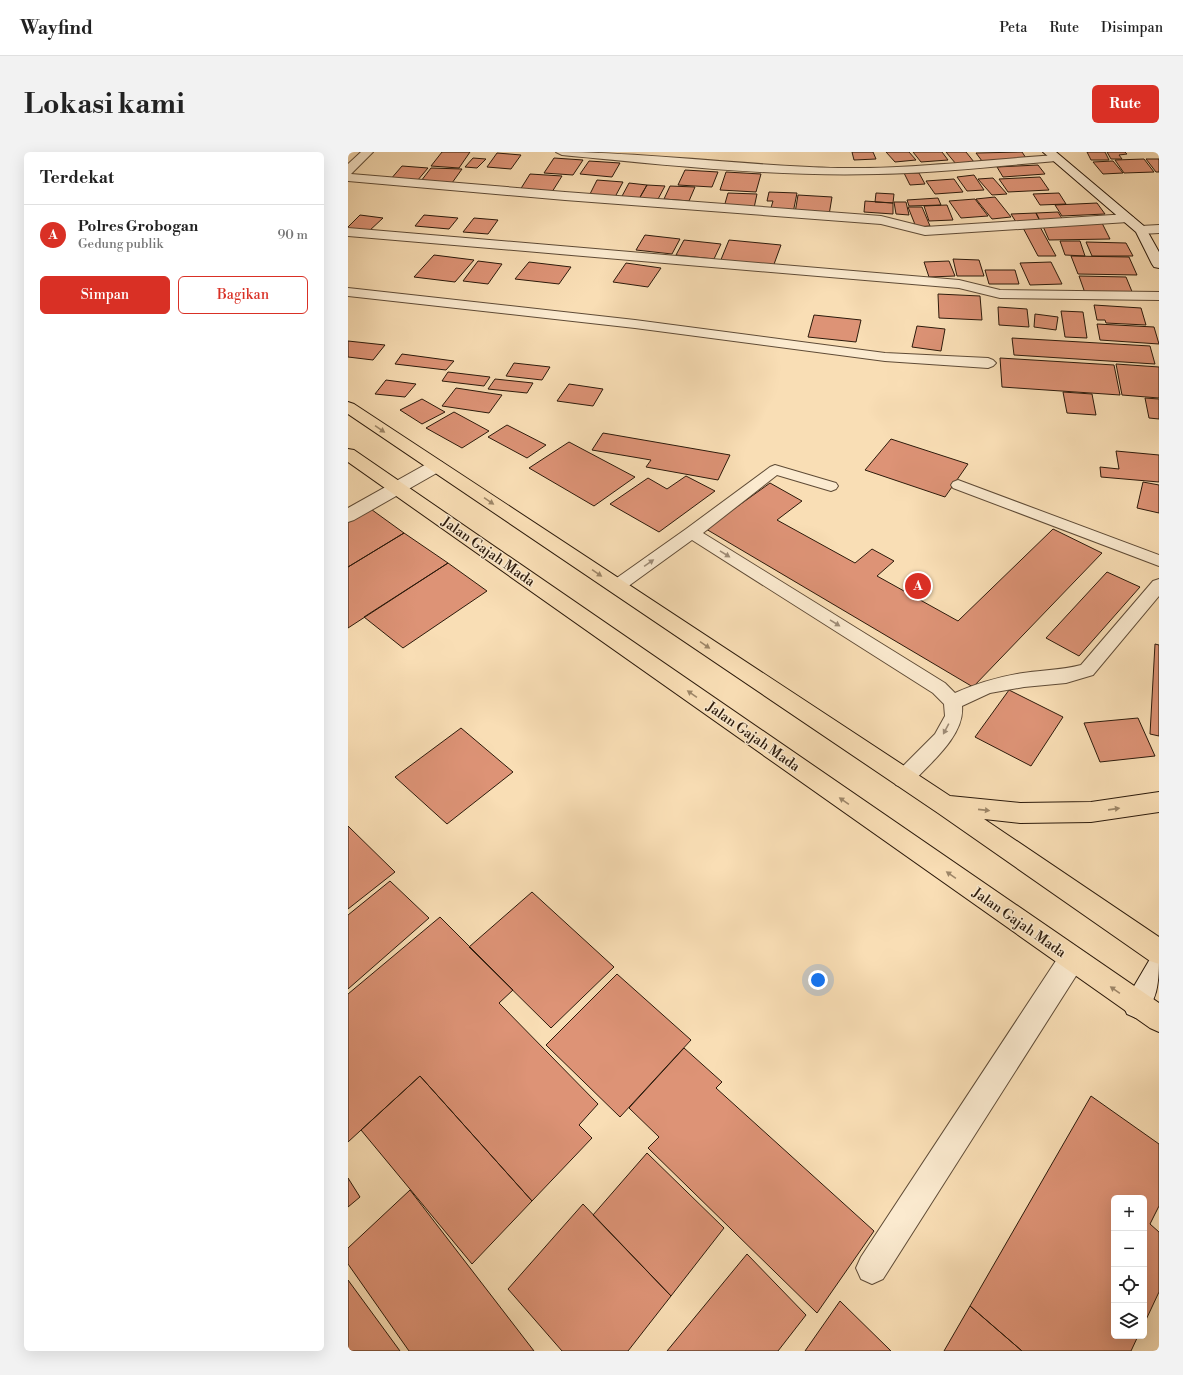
<!DOCTYPE html>
<html lang="id">
<head>
<meta charset="utf-8">
<style>
  :root { --surface:#fff; --page:#f2f2f2; --text:#222; --muted:#767676; --line:#e0e0e0; --accent:#d93025 }
  body { margin:0; font-family:"Libre Bodoni",serif; background:var(--page); color:var(--text) }
  .controls { position:absolute; right:12px; bottom:12px; display:grid; overflow:hidden; border-radius:6px; box-shadow:0 4px 16px #0002 }
  .controls button { width:36px; height:36px; display:grid; place-items:center; padding:0; border:0; border-bottom:1px solid var(--line); background:var(--surface); color:var(--text); font:20px sans-serif }
  .you { position:absolute; left:470px; top:828px; width:14px; height:14px; margin:-10px; border:3px solid #fff; border-radius:50%; background:#1a73e8; box-shadow:0 0 0 6px #1a73e833 }
  .badge { display:grid; place-items:center; width:26px; height:26px; border-radius:50%; background:var(--accent); color:#fff; font-size:13px; font-weight:700 }
  .pin { position:absolute; translate:-50% -50%; border:2px solid #fff; box-shadow:0 1px 4px #0006 }
  .list { margin:0; padding:0; list-style:none }
  h2 { display:flex; justify-content:space-between; align-items:center; height:52px; margin:0; padding:0 16px; font-size:17px }
  h2 small { font-size:13px; font-weight:400; color:var(--muted) }
  .list li { display:grid; grid-template-columns:26px 1fr auto; gap:12px; align-items:center; box-sizing:border-box; height:60px; padding:0 16px; border-top:1px solid var(--line) }
  .list b { display:block; font-size:15px; white-space:nowrap }
  .list p { margin:0; font-size:13px; white-space:nowrap; color:var(--muted) }
  .list em { font-size:13px; font-style:normal; color:var(--muted) }
  .actions { display:flex; gap:8px; padding:12px 16px }
  .actions a { flex:1; padding:9px 0; border:1px solid var(--accent); border-radius:6px; text-align:center; font-size:14px; color:var(--accent) }
  .actions .main { background:var(--accent); color:#fff }
  .icon { flex:none; width:22px; height:22px; fill:none; stroke:currentColor; stroke-width:2; stroke-linecap:round; stroke-linejoin:round }
  .map { position:relative; flex:none; width:811px; height:1199px; overflow:hidden; border-radius:6px }
  header { display:flex; align-items:center; gap:24px; box-sizing:border-box; height:56px; padding:0 20px; background:var(--surface); border-bottom:1px solid var(--line) }
  header strong { font-size:19px }
  nav { display:flex; gap:22px; margin-inline-start:auto; font-size:14px }
  .intro { display:flex; align-items:center; justify-content:space-between; box-sizing:border-box; height:96px; padding:0 24px }
  h1 { margin:0; font-size:28px }
  .button { padding:10px 18px; border-radius:6px; background:var(--accent); color:#fff; font-size:14px; font-weight:700 }
  main { display:flex; gap:24px; padding:0 24px }
  aside { flex:1; background:var(--surface); border-radius:6px; box-shadow:0 4px 16px #0002 }
  .map>svg:first-child { display:block }
  .building { fill:#dd9376; stroke:#2c1a0b }
  .lines { fill:none; stroke-linecap:round; stroke-linejoin:round }
  .lane-casing { stroke:#5f4b36; stroke-width:2 }
  .street-casing { stroke:#5f4b36; stroke-width:2 }
  .secondary-casing { stroke:#2c1a0b; stroke-width:2 }
  .primary-casing { stroke:#2c1a0b; stroke-width:2 }
  .lane { fill:#fbeacf; fill-rule:evenodd }
  .street { fill:#fbeacf; fill-rule:evenodd }
  .secondary { fill:#fbeacf; fill-rule:evenodd }
  .primary { fill:#f9deb5; fill-rule:evenodd }
  .oneway { fill:#9d8668 }
  .oneway2 { fill:#9e8c77 }
  .labels { text-anchor:middle; dominant-baseline:central; stroke-width:3; stroke-linejoin:round; paint-order:stroke }
  .street-label { font-size:14px; fill:#2c1a0b; stroke:#fbeacf }
</style>
</head>
<body>
<header>
<strong>Wayfind</strong>
<nav><a>Peta</a><a>Rute</a><a>Disimpan</a></nav>
</header>
<div class="intro"><h1>Lokasi kami</h1><a class="button">Rute</a></div>
<main>
<aside>
<h2>Terdekat<small></small></h2>
<ul class="list">
<li><span class="badge">A</span><div><b>Polres Grobogan</b><p>Gedung publik</p></div><em>90 m</em></li>
</ul>
<div class="actions"><a class="main">Simpan</a><a>Bagikan</a></div>
</aside>
<div class="map">
<svg width="811" height="1199" viewBox="0 0 811 1199">
  <rect width="100%" height="100%" fill="#f9deb5"/>
  <filter id="stains"><feTurbulence type="fractalNoise" baseFrequency=".005" numOctaves="4"/><feColorMatrix values="0 0 0 0 .2 0 0 0 0 .09 0 0 0 0 .02 0 0 0 .5 -.17"/></filter>
  <radialGradient id="worn" r=".72"><stop offset=".6" stop-color="#630" stop-opacity="0"/><stop offset="1" stop-color="#630" stop-opacity=".3"/></radialGradient>
  <path class="building" d="M 94,0 L 122,0 L 111,16 L 83,14 Z
    M 504,0 L 525,0 L 528,7 L 506,8 Z
    M 538,0 L 561,0 L 568,8 L 547,10 Z
    M 565,0 L 594,0 L 600,8 L 573,10 Z
    M 598,0 L 618,0 L 626,10 L 608,12 Z
    M 674,0 L 678,6 L 634,9 L 628,1 Z
    M 739,0 L 757,0 L 761,8 L 743,8 Z
    M 759,0 L 777,0 L 779,2 L 771,3 L 774,7 L 763,7 Z
    M 149,1 L 173,3 L 163,17 L 139,15 Z
    M 125,6 L 138,7 L 129,16 L 117,15 Z
    M 206,6 L 235,8 L 225,23 L 196,21 Z
    M 796,7 L 806,20 L 776,21 L 767,8 Z
    M 798,7 L 811,7 L 811,20 L 808,20 Z
    M 241,9 L 272,11 L 264,25 L 232,22 Z
    M 765,9 L 775,21 L 755,22 L 745,10 Z
    M 690,13 L 697,22 L 655,25 L 649,15 Z
    M 54,14 L 80,16 L 69,29 L 42,28 Z
    M 83,16 L 114,17 L 104,31 L 73,29 Z
    M 337,18 L 370,20 L 364,35 L 330,33 Z
    M 378,20 L 413,22 L 408,40 L 372,38 Z
    M 556,21 L 571,21 L 577,32 L 562,33 Z
    M 182,22 L 214,24 L 204,40 L 172,38 Z
    M 626,23 L 636,38 L 619,39 L 609,25 Z
    M 692,25 L 701,38 L 660,40 L 651,27 Z
    M 645,26 L 659,42 L 644,43 L 630,27 Z
    M 606,27 L 615,40 L 587,42 L 578,29 Z
    M 249,28 L 275,30 L 267,45 L 241,44 Z
    M 281,31 L 299,33 L 291,47 L 273,46 Z
    M 299,33 L 317,34 L 309,49 L 291,47 Z
    M 322,34 L 347,35 L 341,49 L 316,47 Z
    M 421,40 L 449,41 L 445,61 L 422,59 L 425,49 L 419,49 Z
    M 380,41 L 409,42 L 406,56 L 376,55 Z
    M 528,41 L 546,42 L 545,51 L 527,50 Z
    M 711,41 L 718,52 L 692,53 L 685,42 Z
    M 450,43 L 484,45 L 481,63 L 447,61 Z
    M 647,45 L 663,65 L 644,67 L 628,47 Z
    M 590,46 L 593,53 L 561,54 L 559,48 Z
    M 627,47 L 640,64 L 613,66 L 601,49 Z
    M 517,49 L 545,51 L 545,62 L 516,60 Z
    M 546,50 L 558,50 L 561,63 L 548,62 Z
    M 749,51 L 757,62 L 714,64 L 707,53 Z
    M 599,53 L 605,68 L 581,69 L 576,54 Z
    M 560,55 L 574,55 L 582,74 L 568,75 Z
    M 710,60 L 715,68 L 692,69 L 688,61 Z
    M 688,61 L 692,69 L 668,70 L 663,62 Z
    M 12,63 L 35,66 L 20,80 L 0,78 L 0,75 Z
    M 76,63 L 110,66 L 101,77 L 67,74 Z
    M 126,66 L 150,68 L 140,82 L 115,80 Z
    M 754,71 L 762,87 L 701,88 L 694,72 Z
    M 691,73 L 708,104 L 690,104 L 674,74 Z
    M 297,83 L 332,87 L 324,102 L 288,98 Z
    M 336,88 L 373,92 L 366,107 L 328,103 Z
    M 381,88 L 433,93 L 425,115 L 372,110 Z
    M 712,89 L 732,89 L 737,104 L 717,103 Z
    M 738,90 L 778,91 L 785,104 L 744,104 Z
    M 86,103 L 126,108 L 107,130 L 66,125 Z
    M 723,104 L 781,105 L 789,123 L 730,122 Z
    M 605,107 L 631,108 L 636,124 L 609,124 Z
    M 130,109 L 154,112 L 140,132 L 115,129 Z
    M 601,109 L 607,124 L 581,125 L 576,110 Z
    M 181,110 L 223,115 L 211,132 L 167,127 Z
    M 703,110 L 714,132 L 682,133 L 672,111 Z
    M 278,111 L 313,116 L 300,135 L 265,130 Z
    M 637,118 L 667,118 L 671,132 L 641,132 Z
    M 731,124 L 778,125 L 785,142 L 737,141 Z
    M 590,142 L 632,144 L 634,168 L 591,166 Z
    M 746,153 L 793,156 L 798,173 L 758,171 L 757,168 L 749,168 Z
    M 650,155 L 679,157 L 681,175 L 651,173 Z
    M 713,159 L 735,160 L 739,186 L 717,185 Z
    M 687,162 L 710,165 L 708,178 L 686,175 Z
    M 466,163 L 513,168 L 508,190 L 460,185 Z
    M 749,172 L 806,175 L 811,192 L 752,188 Z
    M 569,174 L 597,177 L 593,199 L 564,195 Z
    M 664,186 L 802,194 L 807,212 L 666,203 Z
    M 0,189 L 37,193 L 25,208 L 0,205 Z
    M 54,202 L 106,209 L 98,218 L 47,212 Z
    M 652,206 L 766,213 L 772,243 L 654,235 Z
    M 166,211 L 202,215 L 194,228 L 158,224 Z
    M 768,212 L 811,215 L 811,246 L 774,243 Z
    M 100,220 L 142,225 L 136,234 L 94,229 Z
    M 147,227 L 185,231 L 179,241 L 140,237 Z
    M 38,228 L 68,232 L 57,245 L 27,242 Z
    M 221,232 L 255,237 L 245,254 L 209,249 Z
    M 108,236 L 154,243 L 141,261 L 94,254 Z
    M 715,240 L 744,242 L 748,263 L 719,261 Z
    M 797,246 L 811,247 L 811,267 L 801,266 Z
    M 74,247 L 97,260 L 74,272 L 52,258 Z
    M 106,260 L 141,279 L 114,296 L 78,276 Z
    M 159,273 L 198,293 L 179,306 L 140,285 Z
    M 255,281 L 382,303 L 370,328 L 298,315 L 303,308 L 244,298 Z
    M 543,287 L 620,312 L 597,345 L 517,318 Z
    M 221,290 L 287,325 L 246,354 L 181,316 Z
    M 768,299 L 811,303 L 811,330 L 753,325 L 752,315 L 771,317 Z
    M 338,324 L 367,339 L 311,380 L 262,352 L 300,326 L 319,337 Z
    M 795,330 L 811,333 L 811,361 L 789,356 Z
    M 422,331 L 454,349 L 429,368 L 507,411 L 524,397 L 546,409 L 529,424 L 610,469 L 705,377 L 754,401 L 625,535 L 358,377 Z
    M 20,355 L 56,381 L 0,415 L 0,367 Z
    M 56,381 L 100,411 L 0,476 L 0,415 Z
    M 100,411 L 139,439 L 55,496 L 16,465 Z
    M 759,420 L 792,435 L 731,504 L 698,486 Z
    M 807,492 L 811,493 L 811,584 L 802,582 Z
    M 661,538 L 715,565 L 683,614 L 627,585 Z
    M 790,566 L 807,604 L 752,610 L 736,571 Z
    M 113,576 L 165,620 L 99,672 L 47,625 Z
    M 0,674 L 47,720 L 0,757 Z
    M 42,729 L 81,766 L 0,837 L 0,763 Z
    M 184,740 L 266,815 L 203,876 L 121,795 Z
    M 92,765 L 165,838 L 151,851 L 250,952 L 231,973 L 244,986 L 184,1049 L 72,924 L 0,990 L 0,842 Z
    M 269,822 L 343,888 L 272,965 L 198,893 Z
    M 336,896 L 374,930 L 368,936 L 526,1079 L 469,1161 L 300,996 L 311,985 L 281,956 Z
    M 72,924 L 184,1049 L 124,1112 L 13,978 Z
    M 743,944 L 811,992 L 811,1054 L 802,1072 L 811,1080 L 811,1140 L 796,1172 L 796,1046 L 766,1046 L 766,1184 L 790,1184 L 783,1199 L 674,1199 L 622,1154 Z
    M 299,1001 L 376,1076 L 323,1144 L 245,1063 Z
    M 0,1026 L 12,1045 L 0,1055 Z
    M 62,1038 L 186,1199 L 61,1199 L 0,1112 L 0,1096 Z
    M 235,1052 L 323,1144 L 280,1199 L 214,1199 L 160,1137 Z
    M 399,1102 L 458,1163 L 430,1199 L 319,1199 Z
    M 0,1128 L 52,1199 L 0,1199 Z
    M 492,1149 L 543,1199 L 457,1199 Z
    M 622,1154 L 674,1199 L 596,1199 Z"/>
  <g class="lines">
    <g class="lane-casing">
      <path id="lane" d="M 427,313 L 488,331 L 490,334 L 488,337 L 483,339 L 429,323 L 355,381 L 597,531 L 607,541 C 630,531 651,525 675,521 C 695,518 714,518 733,513 L 805,429 L 811,427 L 811,444 L 745,523 L 718,531 L 676,535 L 642,541 L 614,554 C 617,584 581,612 562,633 L 555,635 L 548,633 L 545,627 L 548,621 L 587,582 L 597,564 L 596,552 L 585,541 L 344,388 L 275,438 L 269,440 L 263,438 L 261,434 L 263,430 L 338,377 L 422,315 Z
        M 610,328 L 811,403 L 811,414 L 605,336 L 603,333 L 605,330 Z"/>
    </g>
    <g class="street-casing">
      <path id="street" d="M 13,0 L 25,0 L 3,22 L 217,40 L 533,64 L 577,75 L 780,62 L 786,66 L 780,70 L 577,83 L 533,72 L 217,48 L 0,29 L 0,12 Z
        M 208,0 C 302,0 396,14 490,16 C 563,17 635,8 708,3 L 714,6 L 708,9 C 649,14 590,21 530,22 C 425,25 319,13 214,3 Z
        M 811,73 L 811,81 L 793,82 L 787,78 L 793,74 Z
        M 0,76 L 611,128 L 652,138 L 811,140 L 811,148 L 652,146 L 611,136 L 0,84 Z
        M 0,136 L 287,168 L 537,201 L 640,206 L 645,208 L 648,211 L 645,214 L 640,216 L 537,209 L 287,176 L 0,144 Z
        M 88,309 L 94,310 L 96,314 L 94,318 L 6,368 L 0,370 L 0,356 L 82,310 Z
        M 724,795 L 733,798 L 737,807 L 733,816 L 535,1127 L 524,1132 L 513,1127 L 508,1116 L 513,1105 L 715,798 Z"/>
    </g>
    <g class="secondary-casing">
      <path id="secondary" d="M 695,0 L 708,0 L 797,75 L 811,100 L 811,116 L 806,115 L 804,112 L 788,80 Z
        M 811,804 C 811,827 811,855 788,866 L 779,862 L 775,853 L 802,807 Z"/>
    </g>
    <g class="primary-casing">
      <path id="primary" d="M 0,250 L 6,252 L 602,644 L 672,651 L 743,650 L 811,640 L 811,660 L 743,670 L 672,671 L 636,667 L 811,785 L 811,812 L 802,809 L 590,661 L 0,262 Z
        M 0,297 L 6,298 L 811,851 L 811,880 L 802,876 L 0,310 Z"/>
    </g>
    <use href="#lane" class="lane"/>
    <use href="#street" class="street"/>
    <use href="#secondary" class="secondary"/>
    <use href="#primary" class="primary"/>
  </g>
  <defs><path id="oneway-solid" d="M-6-.8H1V-3.2L6.5 0L1 3.2V.8H-6Z"/></defs>
  <g class="oneway">
    <use href="#oneway-solid" transform="translate(32 277) rotate(34)"/>
    <use href="#oneway-solid" transform="translate(141 349) rotate(34)"/>
    <use href="#oneway-solid" transform="translate(249 421) rotate(34)"/>
    <use href="#oneway-solid" transform="translate(357 493) rotate(34)"/>
    <use href="#oneway-solid" transform="translate(344 542) rotate(-145)"/>
    <use href="#oneway-solid" transform="translate(496 649) rotate(-145)"/>
    <use href="#oneway-solid" transform="translate(766 657) rotate(-8)"/>
    <use href="#oneway-solid" transform="translate(636 658) rotate(6)"/>
    <use href="#oneway-solid" transform="translate(603 723) rotate(-145)"/>
    <use href="#oneway-solid" transform="translate(767 838) rotate(-145)"/>
  </g>
  <g class="oneway2">
    <use href="#oneway-solid" transform="translate(377 402) rotate(32)"/>
    <use href="#oneway-solid" transform="translate(301 411) rotate(-35)"/>
    <use href="#oneway-solid" transform="translate(487 471) rotate(32)"/>
    <use href="#oneway-solid" transform="translate(598 577) rotate(118)"/>
  </g>
  <g class="labels">
    <g class="street-label">
      <text transform="translate(140 400) rotate(35)">Jalan Gajah Mada</text>
      <text transform="translate(405 585) rotate(35)">Jalan Gajah Mada</text>
      <text transform="translate(671 771) rotate(35)">Jalan Gajah Mada</text>
    </g>
  </g>
  <rect width="100%" height="100%" filter="url(#stains)"/>
  <rect width="100%" height="100%" fill="url(#worn)"/>
</svg>
<div class="controls">
<button>+</button>
<button>−</button>
<button><svg class="icon" aria-label="locate" viewBox="0 0 24 24"><circle cx="12" cy="12" r="6"/><path d="M12 2v4M12 18v4M2 12h4M18 12h4"/></svg></button>
<button><svg class="icon" aria-label="layers" viewBox="0 0 24 24"><path d="M12 4l9 5-9 5-9-5zM3 14l9 5 9-5"/></svg></button>
</div>
<div class="you"></div>
<div class="pin badge" style="left:570px;top:434px">A</div>
</div>
</main>
</body>
</html>
